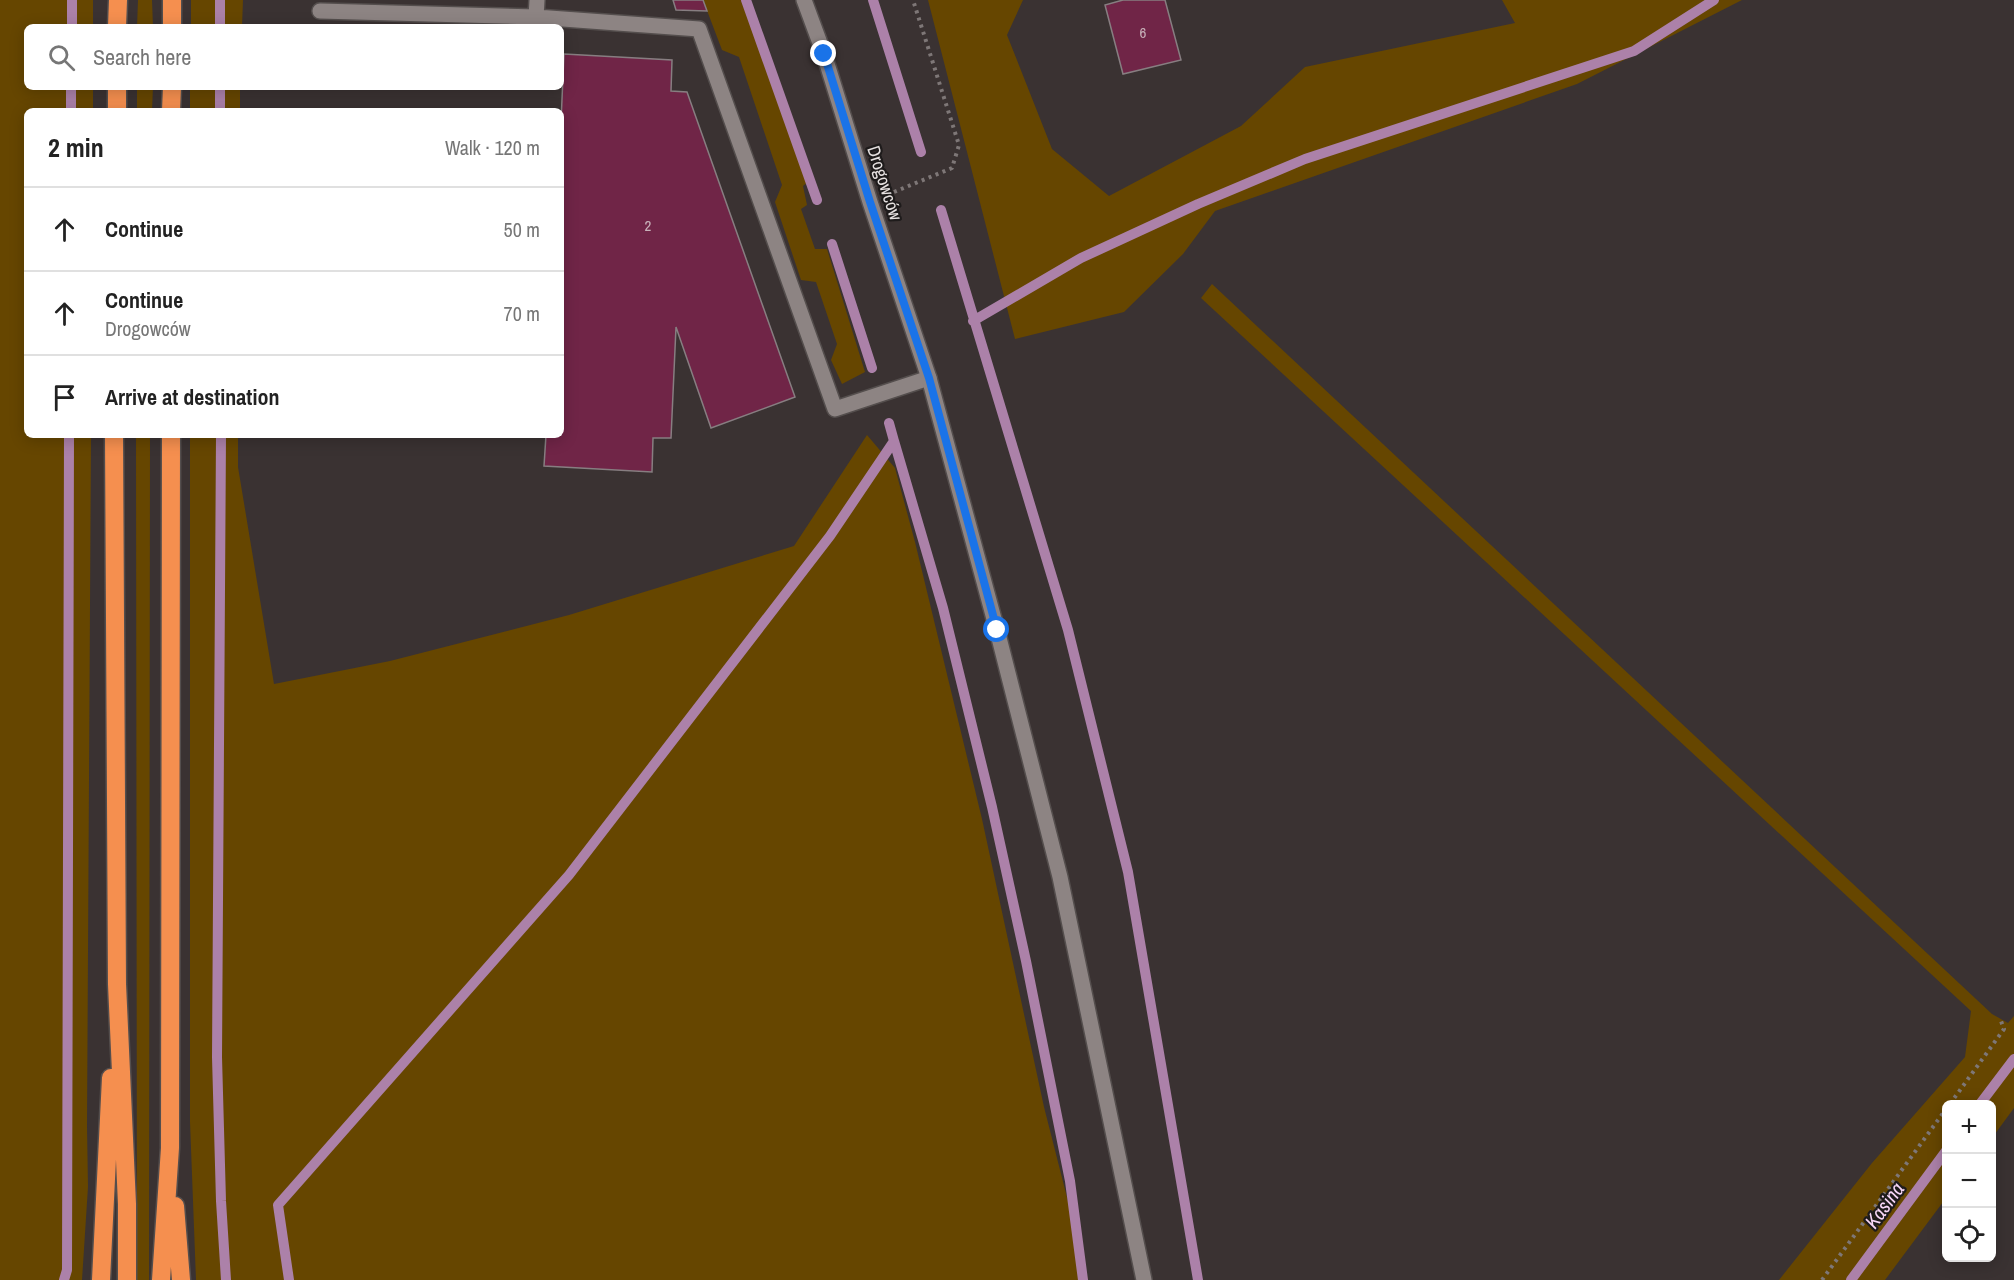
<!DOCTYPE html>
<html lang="en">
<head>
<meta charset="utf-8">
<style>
  :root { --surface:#fff; --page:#f2f2f2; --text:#222; --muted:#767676; --line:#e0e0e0 }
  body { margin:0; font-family:"Archivo Narrow",sans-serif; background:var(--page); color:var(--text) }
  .controls { position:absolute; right:18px; bottom:18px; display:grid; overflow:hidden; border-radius:9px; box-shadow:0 3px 15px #0003 }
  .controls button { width:54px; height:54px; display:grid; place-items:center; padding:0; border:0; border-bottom:2px solid var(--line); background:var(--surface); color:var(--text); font:30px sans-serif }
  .stop { position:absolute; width:18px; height:18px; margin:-14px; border:4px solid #1a73e8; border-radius:50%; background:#fff }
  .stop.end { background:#1a73e8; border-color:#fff; box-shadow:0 2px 6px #0008 }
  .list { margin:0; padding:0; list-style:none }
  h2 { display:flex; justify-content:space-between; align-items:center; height:78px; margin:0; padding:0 24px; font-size:26px }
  h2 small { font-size:20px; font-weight:400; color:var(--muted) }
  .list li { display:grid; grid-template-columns:39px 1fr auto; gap:18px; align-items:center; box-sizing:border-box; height:84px; padding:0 24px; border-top:2px solid var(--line) }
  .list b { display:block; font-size:22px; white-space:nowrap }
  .list p { margin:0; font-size:20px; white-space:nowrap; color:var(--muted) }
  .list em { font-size:20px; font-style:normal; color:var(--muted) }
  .icon { flex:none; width:33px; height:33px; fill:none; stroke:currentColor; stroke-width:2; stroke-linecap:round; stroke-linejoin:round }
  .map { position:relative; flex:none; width:2014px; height:1280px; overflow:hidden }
  .search { position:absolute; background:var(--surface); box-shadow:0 3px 15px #0003; left:24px; top:24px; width:540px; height:66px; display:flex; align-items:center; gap:15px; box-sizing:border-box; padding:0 21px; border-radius:9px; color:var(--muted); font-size:22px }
  .panel { position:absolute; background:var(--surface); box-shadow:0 3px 15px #0003; left:24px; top:108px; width:540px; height:330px; border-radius:9px }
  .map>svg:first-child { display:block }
  .green { fill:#664600 }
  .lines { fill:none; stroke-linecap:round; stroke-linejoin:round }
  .stream { stroke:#ac81a9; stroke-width:10 }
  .building { fill:#702547; stroke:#877e81; stroke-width:1.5 }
  .lane-casing { stroke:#544e4d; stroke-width:18 }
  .secondary-casing { stroke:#544e4d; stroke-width:18 }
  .highway-casing { stroke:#544e4d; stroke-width:21 }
  .path { stroke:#7e7777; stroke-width:4; stroke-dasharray:3 4.5; stroke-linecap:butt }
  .lane { stroke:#8d8483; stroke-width:15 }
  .secondary { stroke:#8d8483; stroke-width:15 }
  .highway { stroke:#f58f4f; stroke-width:18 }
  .route { stroke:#1a73e8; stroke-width:8 }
  .labels { text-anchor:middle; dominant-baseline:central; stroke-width:4.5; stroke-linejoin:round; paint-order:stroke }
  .number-label { font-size:15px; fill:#c8b2ba }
  .street-label { font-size:18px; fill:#e6e1e0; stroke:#1e1b1b }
  .water-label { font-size:20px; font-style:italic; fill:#f8d7f7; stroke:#1e1b1b }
</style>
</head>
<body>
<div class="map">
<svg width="2014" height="1280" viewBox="0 0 2014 1280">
  <rect width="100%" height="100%" fill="#3a3232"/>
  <path class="green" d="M 0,0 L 93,0 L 93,27 L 27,27 L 27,87 L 93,87 L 93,111 L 27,111 L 27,435 L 91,435 L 87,1126 L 88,1187 L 82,1280 L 0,1280 Z
    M 138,0 L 152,0 L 153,27 L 137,27 Z
    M 191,0 L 243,0 L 242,27 L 191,27 Z
    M 703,0 L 741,0 L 808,182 L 803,186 L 807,205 L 801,209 L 815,249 L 827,249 L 865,372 L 842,384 L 831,360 L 837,344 L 816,282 L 801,280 L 775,202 L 782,185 L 739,57 L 722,50 Z
    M 928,0 L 1023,0 L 1007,35 L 1052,149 L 1109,196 L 1241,126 L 1305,67 L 1515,23 L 1502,0 L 1742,0 L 1577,84 L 1215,211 L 1183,254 L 1124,312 L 1015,339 Z
    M 137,87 L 153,87 L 152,111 L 137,111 Z
    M 190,87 L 240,87 L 240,111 L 190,111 Z
    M 1212,284 L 1992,1014 L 2008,1023 L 2014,1016 L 2014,1108 L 1992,1138 L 1992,1104 L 1946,1104 L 1946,1198 L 1885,1280 L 1779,1280 L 1872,1163 L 1965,1057 L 1971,1011 L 1201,298 Z
    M 136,435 L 150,435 L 149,1280 L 137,1280 Z
    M 190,435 L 238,435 L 238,467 L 274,684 L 390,661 L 569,615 L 794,546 L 867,435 L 895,468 L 915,542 L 982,819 L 1044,1107 L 1088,1280 L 196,1280 L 190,1122 Z"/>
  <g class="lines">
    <path class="stream" d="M 220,0 L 220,27
      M 746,0 L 817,200
      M 873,0 L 921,152
      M 72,27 L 72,0
      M 220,87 L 220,111
      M 71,111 L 71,87
      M 941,210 L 1068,630 L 1128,872 L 1198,1280
      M 832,244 L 872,368
      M 973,321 L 1081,258 L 1198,204 L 1305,159 L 1634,51 L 1714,0
      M 221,435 L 217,1057 L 221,1201 L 226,1280
      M 894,441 L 943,608 L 992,807 L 1026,961 L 1070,1181 L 1083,1280
      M 1980,1104 L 2014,1059
      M 64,1280 L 67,1270 L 69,435
      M 289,1280 L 278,1205 L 569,875 L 830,536 L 894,441 L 889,423
      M 1851,1280 L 1946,1151"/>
  </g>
  <path class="building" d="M 673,0 L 703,0 L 707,11 L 676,10 Z
    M 1123,0 L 1165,0 L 1181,60 L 1123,74 L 1105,5 Z
    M 564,54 L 672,60 L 671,91 L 687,92 L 795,397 L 711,428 L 676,327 L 671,438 L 653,438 L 652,472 L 544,466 L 546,435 L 561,435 L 561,122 Z"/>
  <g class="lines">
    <g class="lane-casing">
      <path id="lane" d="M 320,11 L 536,17 L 699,29 L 835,409 L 929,378
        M 536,17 L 537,0"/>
    </g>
    <g class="secondary-casing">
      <path id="secondary" d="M 804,0 L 824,54 L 870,202 L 929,378 L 997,630 L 1060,877 L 1144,1280"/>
    </g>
    <g class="highway-casing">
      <path id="highway" d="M 117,27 L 118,0
        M 172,27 L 172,0
        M 117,111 L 117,87
        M 171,111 L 172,87
        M 114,435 L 117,984 L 127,1204 L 127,1280
        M 175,1206 L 181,1280
        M 101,1280 L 111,1078
        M 161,1280 L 170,1148 L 171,435"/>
    </g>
    <path class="path" d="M 894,192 L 952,168 L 959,145 L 913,0
      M 1950,1104 L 2004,1029 L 2001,1021
      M 1822,1280 L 1946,1109"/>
    <use href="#lane" class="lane"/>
    <use href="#secondary" class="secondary"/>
    <use href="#highway" class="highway"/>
  </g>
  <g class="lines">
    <path class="route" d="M 824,54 L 870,202 L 929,378 L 997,630"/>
  </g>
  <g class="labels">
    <g class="number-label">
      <text x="1143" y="32">6</text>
      <text x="648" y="225">2</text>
    </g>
    <g class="street-label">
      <text transform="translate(885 183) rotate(72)">Drogowców</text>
    </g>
    <g class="water-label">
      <text transform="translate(1884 1205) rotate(-54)">Kasina</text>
    </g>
  </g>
</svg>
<div class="controls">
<button>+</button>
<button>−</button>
<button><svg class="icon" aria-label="locate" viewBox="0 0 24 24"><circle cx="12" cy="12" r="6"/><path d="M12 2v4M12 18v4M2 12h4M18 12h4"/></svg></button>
</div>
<div class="stop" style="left:997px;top:630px"></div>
<div class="stop end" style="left:824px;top:54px"></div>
<div class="search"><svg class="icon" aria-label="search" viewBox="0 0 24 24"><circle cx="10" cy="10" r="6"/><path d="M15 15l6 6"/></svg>Search here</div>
<section class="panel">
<h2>2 min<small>Walk · 120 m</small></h2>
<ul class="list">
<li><svg class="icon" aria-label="ahead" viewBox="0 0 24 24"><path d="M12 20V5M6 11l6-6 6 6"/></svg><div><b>Continue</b></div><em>50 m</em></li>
<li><svg class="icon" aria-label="ahead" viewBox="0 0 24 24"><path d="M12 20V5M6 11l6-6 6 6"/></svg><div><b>Continue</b><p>Drogowców</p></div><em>70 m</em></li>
<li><svg class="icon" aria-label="arrive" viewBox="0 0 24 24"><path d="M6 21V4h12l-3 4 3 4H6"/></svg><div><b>Arrive at destination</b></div></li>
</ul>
</section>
</div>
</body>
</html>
